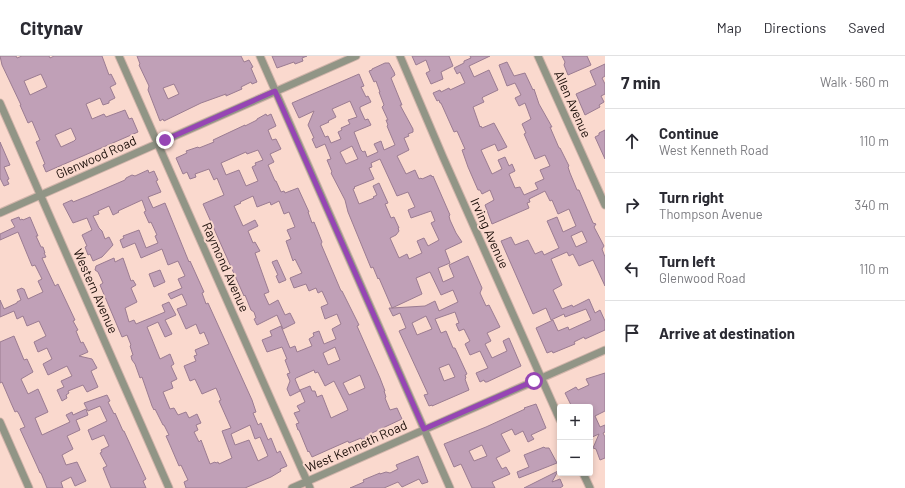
<!DOCTYPE html>
<html lang="en">
<head>
<meta charset="utf-8">
<style>
  :root { --surface:#fff; --page:#f7f7f7; --text:#2b2b33; --muted:#7c7c81; --line:#e1e1e2 }
  body { margin:0; font-family:Barlow,sans-serif; background:var(--page); color:var(--text) }
  .controls { position:absolute; right:12px; bottom:12px; display:grid; overflow:hidden; border-radius:4px; box-shadow:0 2px 6px #0003 }
  .controls button { width:36px; height:36px; display:grid; place-items:center; padding:0; border:0; border-bottom:1px solid var(--line); background:var(--surface); color:var(--text); font:20px sans-serif }
  .stop { position:absolute; width:12px; height:12px; margin:-9px; border:3px solid #9645b4; border-radius:50%; background:#fff }
  .stop.end { background:#9645b4; border-color:#fff; box-shadow:0 1px 4px #0008 }
  .list { margin:0; padding:0; list-style:none }
  h2 { display:flex; justify-content:space-between; align-items:center; height:52px; margin:0; padding:0 16px; font-size:17px }
  h2 small { font-size:13px; font-weight:400; color:var(--muted) }
  .list li { display:grid; grid-template-columns:26px 1fr auto; gap:12px; align-items:center; box-sizing:border-box; height:64px; padding:0 16px; border-top:1px solid var(--line) }
  .list b { display:block; font-size:15px; white-space:nowrap }
  .list p { margin:0; font-size:13px; white-space:nowrap; color:var(--muted) }
  .list em { font-size:13px; font-style:normal; color:var(--muted) }
  .icon { flex:none; width:22px; height:22px; fill:none; stroke:currentColor; stroke-width:2; stroke-linecap:round; stroke-linejoin:round }
  .map { position:relative; flex:none; width:605px; height:432px; overflow:hidden }
  header { display:flex; align-items:center; gap:24px; box-sizing:border-box; height:56px; padding:0 20px; background:var(--surface); border-bottom:1px solid var(--line) }
  header strong { font-size:19px }
  nav { display:flex; gap:22px; margin-inline-start:auto; font-size:14px }
  main { display:flex }
  aside { flex:1; background:var(--surface) }
  .map>svg:first-child { display:block }
  .building { fill:#c0a0b7; stroke:#9b7c92; fill-rule:evenodd }
  .lines { fill:none; stroke-linecap:round; stroke-linejoin:round }
  .minor-casing { stroke:#d2b5ab; stroke-width:9 }
  .minor { stroke:#919586; stroke-width:7 }
  .route { stroke:#9645b4; stroke-width:5 }
  .labels { text-anchor:middle; dominant-baseline:central; stroke-width:4; stroke-linejoin:round; paint-order:stroke }
  .street-label { font-size:13px; fill:#1c0f0a; stroke:#fad9ce }
</style>
</head>
<body>
<header>
<strong>Citynav</strong>
<nav><a>Map</a><a>Directions</a><a>Saved</a></nav>
</header>
<main>
<div class="map">
<svg width="605" height="432" viewBox="0 0 605 432">
  <rect width="100%" height="100%" fill="#fad9ce"/>
  <path class="building" d="M 0,0 L 16,0 L 17,2 L 22,0 L 49,0 L 50,2 L 54,0 L 102,0 L 109,19 L 111,18 L 116,28 L 110,31 L 115,42 L 109,45 L 109,47 L 103,49 L 100,42 L 86,48 L 92,63 L 104,58 L 106,61 L 125,54 L 129,63 L 132,62 L 138,76 L 46,116 L 43,109 L 45,108 L 36,86 L 40,84 L 32,65 L 28,67 L 20,49 L 21,49 L 2,9 ZM 41,18 L 47,31 L 30,39 L 24,25 ZM 71,72 L 76,83 L 74,85 L 61,91 L 55,79 Z
    M 137,0 L 241,0 L 244,6 L 249,4 L 253,11 L 251,12 L 257,26 L 252,28 L 251,26 L 241,31 L 242,33 L 226,40 L 226,38 L 201,47 L 164,65 L 163,63 L 160,65 L 148,34 L 149,30 L 139,9 L 140,8 ZM 174,28 L 179,38 L 168,43 L 163,32 Z
    M 272,0 L 307,0 L 302,2 L 303,5 L 295,8 L 294,6 L 277,12 Z
    M 412,0 L 449,0 L 453,10 L 441,16 L 443,23 L 431,28 L 426,17 L 430,15 L 426,4 L 416,9 Z
    M 470,0 L 490,0 L 469,10 L 474,21 L 489,14 L 498,34 L 483,41 L 482,42 L 484,46 L 473,51 L 480,71 L 481,70 L 482,72 L 494,67 L 507,91 L 498,95 L 495,88 L 481,94 L 492,118 L 502,113 L 498,104 L 505,101 L 509,110 L 512,108 L 515,115 L 509,118 L 515,132 L 520,131 L 524,139 L 538,133 L 535,127 L 544,123 L 540,114 L 550,110 L 545,99 L 535,103 L 524,78 L 526,77 L 522,68 L 531,63 L 525,47 L 519,50 L 515,42 L 521,39 L 515,27 L 507,30 L 499,9 L 507,6 L 514,20 L 525,17 L 533,34 L 534,33 L 539,48 L 552,71 L 550,71 L 559,92 L 560,92 L 569,110 L 568,111 L 570,117 L 577,134 L 579,134 L 593,167 L 596,168 L 594,171 L 604,190 L 602,193 L 605,201 L 605,230 L 593,204 L 579,210 L 573,198 L 569,200 L 567,196 L 551,203 L 562,229 L 553,234 L 562,253 L 572,249 L 573,251 L 589,243 L 595,257 L 600,254 L 605,265 L 605,274 L 585,283 L 584,281 L 574,286 L 575,288 L 553,297 L 552,295 L 547,297 L 536,272 L 553,264 L 558,275 L 568,271 L 569,274 L 591,264 L 586,253 L 565,261 L 564,258 L 551,264 L 546,252 L 533,258 L 501,185 L 511,181 L 515,189 L 528,184 L 535,198 L 542,195 L 544,199 L 559,192 L 547,165 L 557,161 L 563,176 L 576,170 L 569,153 L 558,158 L 552,144 L 550,145 L 545,135 L 529,143 L 530,146 L 527,147 L 529,152 L 492,168 L 485,149 L 494,144 L 490,134 L 482,138 L 480,134 L 478,134 L 468,111 L 462,94 L 465,93 L 457,75 L 454,76 L 441,47 L 440,47 L 439,44 L 437,45 L 433,37 L 440,34 L 441,36 L 449,32 L 450,34 L 465,27 L 460,16 L 457,18 L 454,12 L 464,7 L 464,5 L 471,2 ZM 582,175 L 587,186 L 576,191 L 571,180 Z
    M 562,0 L 587,0 L 591,9 L 568,19 L 564,9 L 565,6 Z
    M 385,7 L 389,7 L 394,16 L 395,19 L 391,22 L 402,49 L 400,49 L 413,73 L 413,76 L 408,78 L 409,80 L 404,82 L 409,94 L 397,100 L 406,118 L 415,114 L 419,123 L 421,122 L 422,123 L 431,119 L 432,121 L 433,120 L 450,159 L 449,160 L 450,164 L 456,177 L 462,186 L 445,194 L 450,207 L 438,212 L 443,226 L 454,221 L 449,209 L 468,200 L 482,232 L 480,237 L 486,250 L 489,249 L 500,271 L 487,277 L 491,285 L 485,288 L 492,302 L 507,295 L 503,285 L 509,282 L 521,310 L 487,326 L 485,326 L 484,324 L 480,326 L 476,317 L 488,312 L 480,295 L 470,299 L 465,288 L 470,285 L 464,273 L 459,275 L 456,268 L 459,267 L 455,256 L 435,263 L 441,277 L 446,275 L 453,292 L 455,292 L 467,318 L 465,319 L 466,322 L 465,323 L 469,334 L 432,350 L 432,349 L 429,350 L 424,339 L 428,338 L 399,275 L 406,272 L 400,257 L 393,260 L 389,252 L 392,252 L 379,222 L 378,223 L 373,211 L 371,212 L 348,156 L 345,144 L 331,117 L 332,116 L 327,104 L 331,103 L 325,88 L 316,92 L 312,83 L 314,82 L 308,69 L 314,55 L 299,62 L 292,47 L 359,18 L 364,30 L 361,31 L 366,41 L 368,40 L 371,46 L 360,51 L 360,53 L 365,64 L 368,63 L 371,69 L 354,76 L 361,94 L 363,96 L 365,95 L 367,101 L 378,96 L 374,88 L 381,85 L 384,94 L 395,89 L 387,70 L 388,69 L 386,64 L 388,64 L 382,51 L 384,49 L 379,36 L 380,36 L 376,25 L 374,26 L 369,15 L 372,14 L 372,13 ZM 350,45 L 357,61 L 348,64 L 350,68 L 341,72 L 342,74 L 338,76 L 341,83 L 331,87 L 328,80 L 325,81 L 320,70 L 329,66 L 328,65 L 336,61 L 332,53 ZM 352,90 L 358,103 L 346,108 L 340,96 ZM 380,103 L 397,140 L 408,136 L 415,151 L 408,154 L 411,162 L 431,155 L 435,165 L 431,167 L 439,184 L 428,190 L 424,182 L 417,185 L 422,197 L 409,203 L 407,198 L 399,202 L 390,182 L 396,179 L 399,175 L 398,172 L 399,172 L 394,161 L 391,162 L 385,148 L 388,147 L 379,127 L 373,130 L 377,139 L 373,141 L 374,142 L 359,148 L 353,133 L 355,132 L 354,131 L 374,123 L 369,112 L 372,111 L 371,107 ZM 430,216 L 441,239 L 453,234 L 458,246 L 439,255 L 435,245 L 425,250 L 392,252 L 422,238 L 416,222 ZM 426,260 L 432,273 L 417,279 L 412,267 ZM 449,308 L 455,321 L 444,325 L 439,312 Z
    M 605,8 L 605,20 L 602,22 L 605,28 L 605,38 L 601,40 L 604,46 L 599,49 L 600,51 L 585,59 L 576,38 L 596,29 L 590,15 Z
    M 266,58 L 267,60 L 271,58 L 276,70 L 268,74 L 272,84 L 276,83 L 281,93 L 270,98 L 274,106 L 268,109 L 275,125 L 276,125 L 281,136 L 284,135 L 285,137 L 298,132 L 309,156 L 308,156 L 312,167 L 314,166 L 322,186 L 321,188 L 341,235 L 342,235 L 359,269 L 357,270 L 380,322 L 385,335 L 384,335 L 386,341 L 385,342 L 390,354 L 397,352 L 402,363 L 372,377 L 373,379 L 362,384 L 361,382 L 349,387 L 348,385 L 312,401 L 309,395 L 308,396 L 299,374 L 298,374 L 296,368 L 299,367 L 294,357 L 300,355 L 297,350 L 305,346 L 300,334 L 310,330 L 312,335 L 315,335 L 317,341 L 322,339 L 331,362 L 348,354 L 346,349 L 334,325 L 325,330 L 318,316 L 315,317 L 314,314 L 296,322 L 295,323 L 300,335 L 290,340 L 287,333 L 290,325 L 287,318 L 290,317 L 285,304 L 287,303 L 282,291 L 267,296 L 262,284 L 272,280 L 270,275 L 281,270 L 290,292 L 295,290 L 297,296 L 312,290 L 309,283 L 314,280 L 313,277 L 319,275 L 324,288 L 336,283 L 332,273 L 341,268 L 337,258 L 325,263 L 321,251 L 328,248 L 322,235 L 318,237 L 316,232 L 309,235 L 306,228 L 294,232 L 290,222 L 302,217 L 295,203 L 293,205 L 286,185 L 291,183 L 287,174 L 295,171 L 289,156 L 284,158 L 279,145 L 271,149 L 270,146 L 257,151 L 253,140 L 240,146 L 241,147 L 234,150 L 243,170 L 255,164 L 258,170 L 248,175 L 253,187 L 255,186 L 260,195 L 255,197 L 269,236 L 264,238 L 269,249 L 278,244 L 285,259 L 290,257 L 295,267 L 283,273 L 277,259 L 257,269 L 254,263 L 256,262 L 254,256 L 251,254 L 245,239 L 244,240 L 203,148 L 224,139 L 217,122 L 214,124 L 209,113 L 195,118 L 196,121 L 190,123 L 187,116 L 183,118 L 176,102 L 187,97 L 186,95 L 198,91 L 199,92 L 214,86 L 213,84 L 245,69 L 245,70 L 257,64 L 257,63 ZM 258,94 L 263,104 L 255,107 L 256,109 L 252,111 L 258,125 L 246,130 L 239,114 L 226,119 L 221,107 L 246,96 L 247,98 ZM 335,291 L 340,304 L 328,309 L 323,297 ZM 360,319 L 365,332 L 349,339 L 343,327 Z
    M 605,74 L 605,103 L 595,81 L 599,79 L 599,77 Z
    M 0,86 L 10,109 L 4,111 L 9,123 L 7,124 L 9,128 L 4,130 L 0,122 Z
    M 148,114 L 149,117 L 154,115 L 158,124 L 156,125 L 161,136 L 148,141 L 153,152 L 165,147 L 189,206 L 190,205 L 204,236 L 202,237 L 206,248 L 208,247 L 252,344 L 256,356 L 253,357 L 258,369 L 261,367 L 268,384 L 271,382 L 277,397 L 280,395 L 287,410 L 280,413 L 281,415 L 271,421 L 245,432 L 186,432 L 184,426 L 188,424 L 181,409 L 179,410 L 170,389 L 166,380 L 169,379 L 164,369 L 163,369 L 155,353 L 154,354 L 152,350 L 142,321 L 140,322 L 135,308 L 132,304 L 131,300 L 133,299 L 130,290 L 131,289 L 127,279 L 122,281 L 100,229 L 103,227 L 98,216 L 95,214 L 96,210 L 114,202 L 115,206 L 123,202 L 131,225 L 133,224 L 136,229 L 131,232 L 137,246 L 125,252 L 129,266 L 134,264 L 136,268 L 165,256 L 162,249 L 169,246 L 176,259 L 165,264 L 172,278 L 165,281 L 158,266 L 147,271 L 160,303 L 170,298 L 174,308 L 171,310 L 177,323 L 171,326 L 173,332 L 163,336 L 170,353 L 174,352 L 178,359 L 186,356 L 189,362 L 197,358 L 201,367 L 196,369 L 198,374 L 194,376 L 199,386 L 201,384 L 210,408 L 215,406 L 216,407 L 218,406 L 219,408 L 232,402 L 222,375 L 231,372 L 219,345 L 221,344 L 216,332 L 202,338 L 195,323 L 190,325 L 184,310 L 196,305 L 194,300 L 197,299 L 195,294 L 209,288 L 204,276 L 200,278 L 196,268 L 186,273 L 177,253 L 187,249 L 182,238 L 171,243 L 168,238 L 182,232 L 178,223 L 185,220 L 178,205 L 168,209 L 162,193 L 141,202 L 135,187 L 123,192 L 120,184 L 124,182 L 123,180 L 139,174 L 146,192 L 158,187 L 155,180 L 157,179 L 151,166 L 149,167 L 144,156 L 146,155 L 142,144 L 118,155 L 119,156 L 113,159 L 109,150 L 98,155 L 99,158 L 93,160 L 99,172 L 102,175 L 105,183 L 109,181 L 113,189 L 102,201 L 93,205 L 90,198 L 88,199 L 85,191 L 87,190 L 82,179 L 92,174 L 87,162 L 73,167 L 63,148 L 72,144 L 73,146 L 88,140 L 125,124 L 126,122 L 132,119 L 135,120 ZM 250,369 L 255,383 L 260,381 L 268,400 L 258,405 L 249,384 L 235,389 L 231,378 Z
    M 19,161 L 20,164 L 22,163 L 23,164 L 30,161 L 38,180 L 36,180 L 41,191 L 43,191 L 45,197 L 44,197 L 46,201 L 42,202 L 47,213 L 55,230 L 58,228 L 75,264 L 73,265 L 78,274 L 76,275 L 81,287 L 83,286 L 88,296 L 79,300 L 92,303 L 97,312 L 91,315 L 98,331 L 87,336 L 83,329 L 68,335 L 69,337 L 66,339 L 67,342 L 62,345 L 57,334 L 64,331 L 61,325 L 72,320 L 67,310 L 48,319 L 43,308 L 52,303 L 47,292 L 38,296 L 34,286 L 46,280 L 39,265 L 27,270 L 23,260 L 17,263 L 14,255 L 0,261 L 0,244 L 4,253 L 17,247 L 17,246 L 21,244 L 17,234 L 22,232 L 23,233 L 24,233 L 28,243 L 43,236 L 38,225 L 42,223 L 35,209 L 32,210 L 18,176 L 0,184 L 0,178 L 15,171 L 11,164 Z
    M 277,204 L 286,224 L 279,227 L 276,220 L 278,219 L 272,206 Z
    M 160,214 L 165,226 L 154,231 L 149,218 Z
    M 14,280 L 24,304 L 27,303 L 33,316 L 21,323 L 28,338 L 38,333 L 48,356 L 35,362 L 42,379 L 70,366 L 66,359 L 72,356 L 73,359 L 86,353 L 88,359 L 76,364 L 80,374 L 67,380 L 73,393 L 62,399 L 66,409 L 77,406 L 86,425 L 75,430 L 71,421 L 61,426 L 63,432 L 47,432 L 41,417 L 40,417 L 37,410 L 20,373 L 25,371 L 19,358 L 17,355 L 15,356 L 11,347 L 2,326 L 0,327 L 0,286 Z
    M 605,317 L 605,355 L 595,360 L 600,371 L 605,369 L 605,376 L 603,377 L 605,381 L 605,402 L 600,404 L 596,393 L 593,392 L 599,378 L 590,382 L 590,351 L 572,351 L 565,337 L 576,331 L 578,334 L 589,329 L 586,323 Z
    M 107,339 L 110,345 L 108,346 L 114,358 L 115,357 L 123,375 L 124,375 L 146,423 L 143,425 L 146,432 L 111,432 L 103,412 L 107,410 L 100,397 L 102,396 L 101,394 L 109,390 L 104,379 L 92,384 L 88,374 L 107,365 L 100,350 L 88,355 L 84,347 Z
    M 536,348 L 546,372 L 531,379 L 534,383 L 528,386 L 523,375 L 515,379 L 512,373 L 501,378 L 510,395 L 496,402 L 502,413 L 506,411 L 510,418 L 492,426 L 495,432 L 472,432 L 461,408 L 454,411 L 444,388 L 486,371 L 525,353 L 524,352 ZM 482,389 L 487,400 L 474,405 L 469,395 Z
    M 544,391 L 545,392 L 549,392 L 557,407 L 519,422 L 517,416 L 529,411 L 524,399 Z
    M 418,400 L 428,426 L 422,428 L 419,423 L 402,431 L 398,426 L 384,432 L 350,432 L 364,426 L 363,424 L 380,417 L 380,418 L 386,416 L 390,417 L 398,413 L 396,409 Z
    M 558,415 L 552,426 L 560,423 L 563,430 L 560,432 L 524,432 Z"/>
  <g class="lines">
    <g class="minor-casing">
      <path id="minor" d="M 119,0 L 310,432
        M 260,0 L 450,432
        M 400,0 L 443,101 L 560,364
        M 538,0 L 605,149
        M 0,47 L 169,432
        M 0,157 L 356,0
        M 0,366 L 29,432
        M 583,417 L 590,432
        M 292,432 L 605,294"/>
    </g>
    <use href="#minor" class="minor"/>
  </g>
  <g class="lines">
    <path class="route" d="M 165,84 L 275,35 L 424,373 L 534,325"/>
  </g>
  <g class="labels">
    <g class="street-label">
      <text transform="translate(573 48) rotate(66)">Allen Avenue</text>
      <text transform="translate(96 101) rotate(-24)">Glenwood Road</text>
      <text transform="translate(490 177) rotate(66)">Irving Avenue</text>
      <text transform="translate(226 211) rotate(66)">Raymond Avenue</text>
      <text transform="translate(96 235) rotate(66)">Western Avenue</text>
      <text transform="translate(356 390) rotate(-24)">West Kenneth Road</text>
    </g>
  </g>
</svg>
<div class="controls">
<button>+</button>
<button>−</button>
</div>
<div class="stop" style="left:534px;top:325px"></div>
<div class="stop end" style="left:165px;top:84px"></div>
</div>
<aside>
<h2>7 min<small>Walk · 560 m</small></h2>
<ul class="list">
<li><svg class="icon" aria-label="ahead" viewBox="0 0 24 24"><path d="M12 20V5M6 11l6-6 6 6"/></svg><div><b>Continue</b><p>West Kenneth Road</p></div><em>110 m</em></li>
<li><svg class="icon" aria-label="right" viewBox="0 0 24 24"><path d="M7 20v-9h11M14 6l5 5-5 5"/></svg><div><b>Turn right</b><p>Thompson Avenue</p></div><em>340 m</em></li>
<li><svg class="icon" aria-label="left" viewBox="0 0 24 24"><path d="M17 20v-9H6M10 6l-5 5 5 5"/></svg><div><b>Turn left</b><p>Glenwood Road</p></div><em>110 m</em></li>
<li><svg class="icon" aria-label="arrive" viewBox="0 0 24 24"><path d="M6 21V4h12l-3 4 3 4H6"/></svg><div><b>Arrive at destination</b></div></li>
</ul>
</aside>
</main>
</body>
</html>
